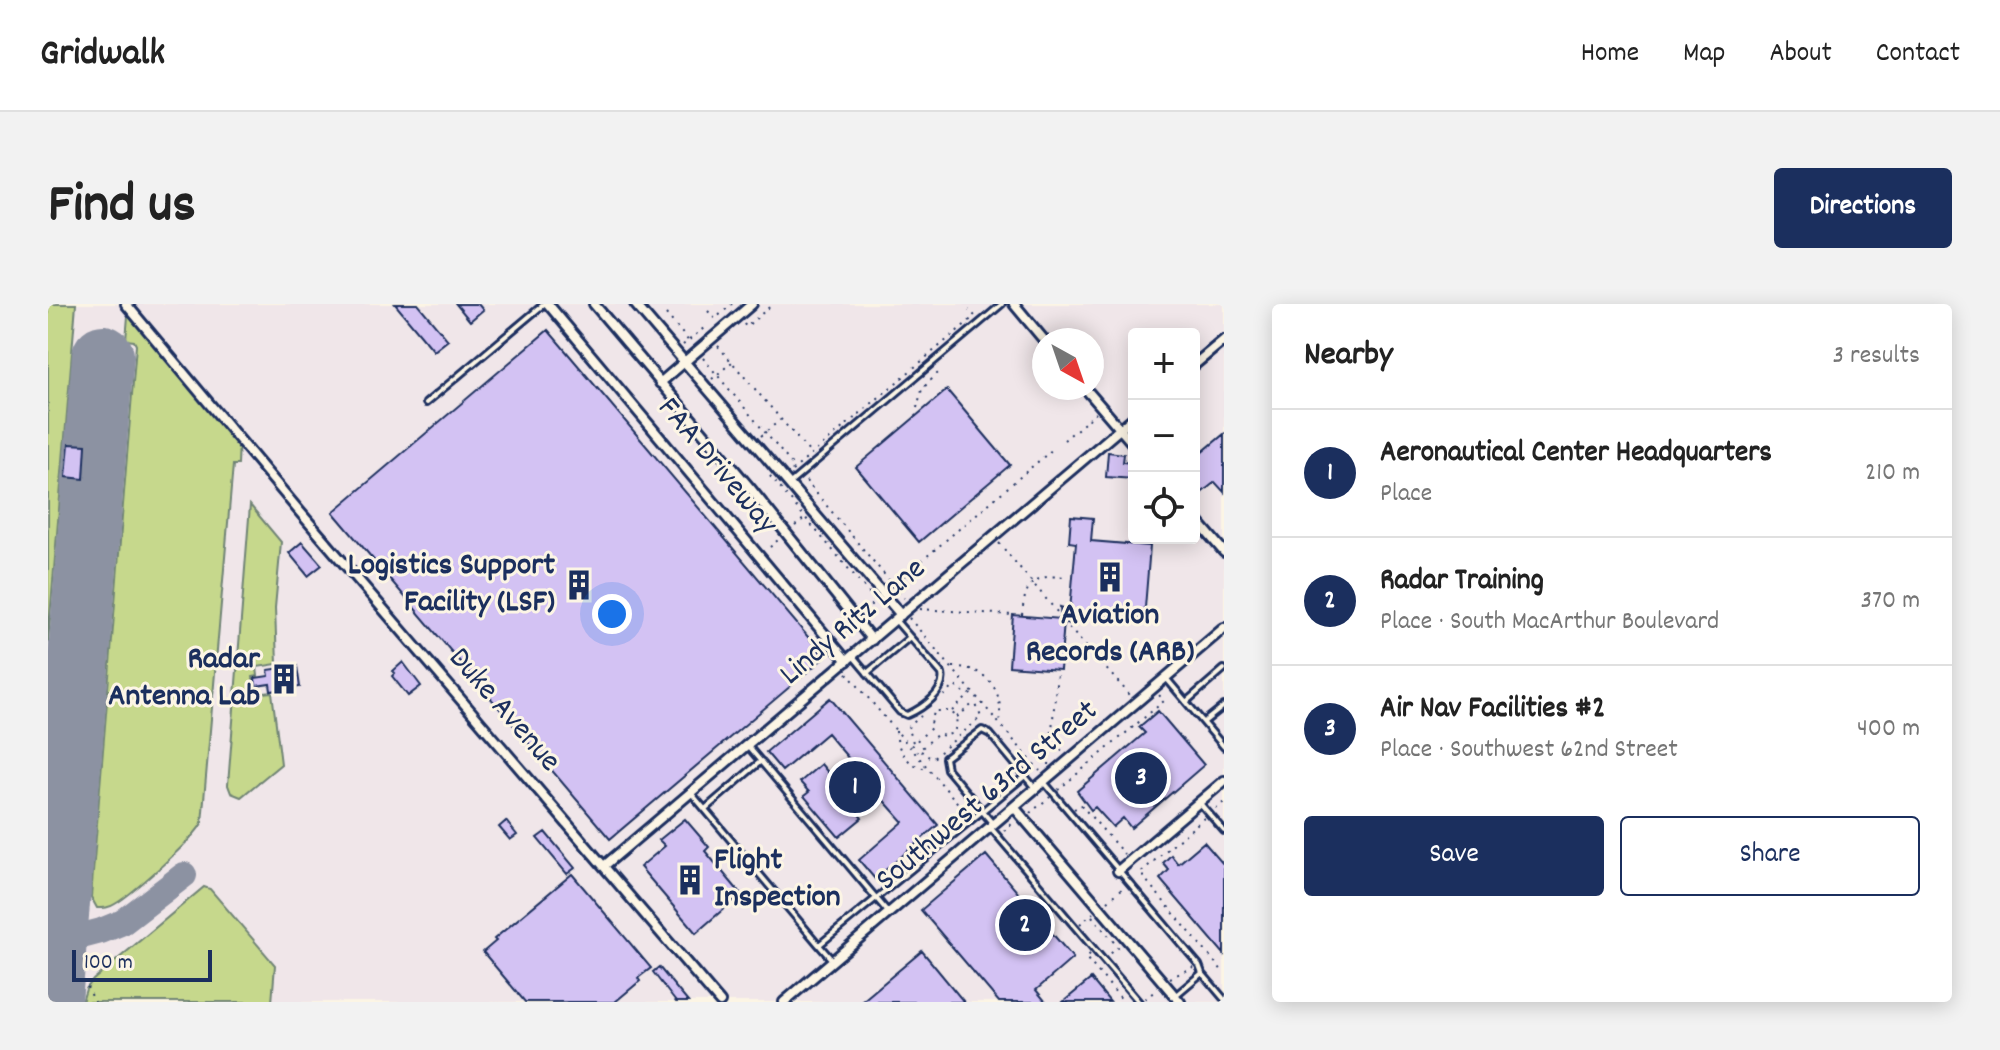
<!DOCTYPE html>
<html lang="en">
<head>
<meta charset="utf-8">
<style>
  :root { --surface:#fff; --page:#f2f2f2; --text:#222; --muted:#767676; --line:#e0e0e0; --accent:#1b2f5e }
  body { margin:0; font-family:Dekko,sans-serif; background:var(--page); color:var(--text) }
  .controls { position:absolute; right:24px; top:24px; display:grid; overflow:hidden; border-radius:8px; box-shadow:0 4px 20px #0003 }
  .controls button { width:72px; height:72px; display:grid; place-items:center; padding:0; border:0; border-bottom:2px solid var(--line); background:var(--surface); color:var(--text); font:40px sans-serif }
  .compass { position:absolute; left:984px; top:24px; width:72px; height:72px; border-radius:50%; background:var(--surface); box-shadow:0 4px 20px #0003; rotate:140deg }
  .scale { position:absolute; left:24px; bottom:20px; width:140px; box-sizing:border-box; padding-left:8px; border:4px solid #1b2f5e; border-top:0; font-size:22px; line-height:28px; white-space:nowrap; color:#1b2f5e; -webkit-text-stroke:6px #fcf5e5; paint-order:stroke }
  .you { position:absolute; left:564px; top:310px; width:28px; height:28px; margin:-20px; border:6px solid #fff; border-radius:50%; background:#1a73e8; box-shadow:0 0 0 12px #1a73e833 }
  .badge { display:grid; place-items:center; width:52px; height:52px; border-radius:50%; background:var(--accent); color:#fff; font-size:26px; font-weight:700 }
  .pin { position:absolute; translate:-50% -50%; border:4px solid #fff; box-shadow:0 2px 8px #0006 }
  .list { margin:0; padding:0; list-style:none }
  h2 { display:flex; justify-content:space-between; align-items:center; height:104px; margin:0; padding:0 32px; font-size:34px }
  h2 small { font-size:26px; font-weight:400; color:var(--muted) }
  .list li { display:grid; grid-template-columns:52px 1fr auto; gap:24px; align-items:center; box-sizing:border-box; height:128px; padding:0 32px; border-top:2px solid var(--line) }
  .list b { display:block; font-size:30px; white-space:nowrap }
  .list p { margin:0; font-size:26px; white-space:nowrap; color:var(--muted) }
  .list em { font-size:26px; font-style:normal; color:var(--muted) }
  .actions { display:flex; gap:16px; padding:24px 32px }
  .actions a { flex:1; padding:18px 0; border:2px solid var(--accent); border-radius:8px; text-align:center; font-size:28px; color:var(--accent) }
  .actions .main { background:var(--accent); color:#fff }
  .icon { flex:none; width:44px; height:44px; fill:none; stroke:currentColor; stroke-width:2; stroke-linecap:round; stroke-linejoin:round }
  .map { position:relative; flex:none; width:1176px; height:698px; overflow:hidden; border-radius:8px }
  header { display:flex; align-items:center; gap:48px; box-sizing:border-box; height:112px; padding:0 40px; background:var(--surface); border-bottom:2px solid var(--line) }
  header strong { font-size:38px }
  nav { display:flex; gap:44px; margin-inline-start:auto; font-size:28px }
  .intro { display:flex; align-items:center; justify-content:space-between; box-sizing:border-box; height:192px; padding:0 48px }
  h1 { margin:0; font-size:56px }
  .button { padding:20px 36px; border-radius:8px; background:var(--accent); color:#fff; font-size:28px; font-weight:700 }
  main { display:flex; gap:48px; padding:0 48px }
  aside { flex:1; background:var(--surface); border-radius:8px; box-shadow:0 4px 20px #0003 }
  .map>svg:first-child { display:block }
  .built { fill:#f0e6e9; fill-rule:evenodd }
  .green { fill:#c6d88c; stroke:#708475; stroke-width:2 }
  .lines { fill:none; stroke-linecap:round; stroke-linejoin:round }
  .taxiway { stroke:#8c92a2; stroke-width:26 }
  .runway { stroke:#8c92a2; stroke-width:62 }
  .building { fill:#d3c2f3; stroke:#1b2f5e; stroke-width:2 }
  .service-casing { stroke:#1b2f5e; stroke-width:10 }
  .minor-casing { stroke:#1b2f5e; stroke-width:14 }
  .path { stroke:#1b2f5e; stroke-width:2; stroke-dasharray:2 6; stroke-linecap:butt }
  .service { stroke:#fcf5e5; stroke-width:4 }
  .minor { stroke:#fcf5e5; stroke-width:8 }
  .labels { text-anchor:middle; dominant-baseline:central; stroke-width:6; stroke-linejoin:round; paint-order:stroke }
  .street-label { font-size:32px; fill:#1b2f5e; stroke:#fcf5e5 }
  .poi-label { font-size:32px; font-weight:bold; fill:#1b2f5e; stroke:#fcf5e5; text-anchor:end }
</style>
</head>
<body>
<header>
<strong>Gridwalk</strong>
<nav><a>Home</a><a>Map</a><a>About</a><a>Contact</a></nav>
</header>
<div class="intro"><h1>Find us</h1><a class="button">Directions</a></div>
<main>
<div class="map">
<svg width="1176" height="698" viewBox="0 0 1176 698">
  <rect width="100%" height="100%" fill="#fcf5e5"/>
  <filter id="ink" filterUnits="userSpaceOnUse"><feTurbulence type="fractalNoise" baseFrequency=".0125" numOctaves="2"/><feDisplacementMap in="SourceGraphic" scale="16" xChannelSelector="R" yChannelSelector="G"/><feConvolveMatrix kernelMatrix="1 2 1 2 8 2 1 2 1" color-interpolation-filters="sRGB"/></filter>
  <g filter="url(#ink)">
    <path class="built" d="M 0,0 L 1176,0 L 1176,698 L 0,698 ZM 1086,30 L 1146,30 L 1146,234 L 1086,234 ZM 996,36 L 1044,36 L 1044,84 L 996,84 Z"/>
    <path class="green" d="M 0,0 L 28,0 L 0,338 Z
      M 83,10 L 191,135 L 190,161 L 185,161 L 154,519 C 146,535 83,591 67,600 C 61,604 56,604 49,604 L 43,593 L 88,41 L 86,37 L 78,36 L 80,12 Z
      M 202,201 L 233,238 L 227,304 L 229,360 L 209,363 L 210,372 L 205,373 L 207,390 L 224,388 L 233,460 L 193,493 L 183,489 L 180,481 Z
      M 156,583 L 162,585 L 227,661 L 224,698 L 34,698 L 38,685 L 45,676 Z"/>
    <g class="lines">
      <path class="taxiway" d="M 0,641 L 53,627 L 75,618 L 136,571"/>
      <path class="runway" d="M 3,698 L 55,52"/>
    </g>
    <path class="building" d="M 347,0 L 370,0 L 400,36 L 386,47 Z
      M 408,0 L 430,0 L 435,6 L 422,17 Z
      M 500,26 L 777,353 L 562,535 L 285,208 Z
      M 899,86 L 962,161 L 871,238 L 808,163 Z
      M 1176,130 L 1176,188 L 1167,178 L 1152,190 L 1146,183 L 1146,155 Z
      M 21,140 L 38,141 L 36,175 L 18,173 Z
      M 1060,148 L 1076,150 L 1075,158 L 1086,159 L 1086,175 L 1058,173 Z
      M 1023,212 L 1045,214 L 1043,237 L 1102,242 L 1096,316 L 1026,310 L 1028,322 L 1016,318 L 1012,366 L 961,362 L 965,311 L 1013,315 L 1012,303 L 1022,306 L 1028,239 L 1021,238 Z
      M 254,238 L 274,261 L 260,272 L 241,249 Z
      M 355,358 L 373,382 L 360,392 L 344,372 L 347,369 L 345,367 Z
      M 249,362 L 252,383 L 223,387 L 222,380 L 208,382 L 207,374 L 221,372 L 220,366 Z
      M 782,394 L 890,521 L 827,575 L 811,556 L 855,518 L 830,490 L 809,508 L 814,514 L 791,533 L 756,492 L 761,488 L 752,478 L 773,460 L 788,478 L 807,462 L 779,429 L 734,467 L 718,448 Z
      M 1110,407 L 1156,461 L 1083,524 L 1075,514 L 1065,523 L 1047,503 L 1043,506 L 1029,487 L 1097,429 L 1091,423 Z
      M 637,515 L 661,543 L 657,547 L 693,590 L 648,629 L 592,563 L 617,542 L 611,536 Z
      M 458,517 L 469,531 L 462,536 L 451,523 Z
      M 497,528 L 527,564 L 519,570 L 489,534 Z
      M 1156,538 L 1176,561 L 1176,650 L 1112,575 L 1121,566 L 1115,559 L 1123,551 L 1130,560 Z
      M 938,551 L 1025,654 L 988,686 L 998,698 L 951,698 L 873,606 Z
      M 524,570 L 603,664 L 590,674 L 592,677 L 567,698 L 477,698 L 435,648 L 448,637 L 446,635 Z
      M 874,647 L 916,698 L 813,698 Z
      M 611,663 L 624,679 L 640,698 L 628,698 L 624,693 L 605,668 Z
      M 1043,675 L 1062,698 L 1015,698 Z"/>
    <g class="lines">
      <g class="service-casing">
        <path id="service" d="M 378,99 L 496,0
          M 741,180 L 954,0
          M 805,352 L 852,408 L 859,411 C 875,404 898,388 894,370 L 848,317
          M 819,369 L 862,333
          M 1118,374 L 1176,443
          M 1138,398 L 1176,365
          M 1156,418 L 1176,402
          M 699,441 L 839,607
          M 996,478 L 1151,661 L 1154,669 L 1176,695
          M 644,490 L 771,641
          M 1151,498 L 1176,527
          M 657,505 L 713,457
          M 945,520 L 899,465 L 897,454 L 934,426 L 942,430 L 986,483
          M 942,523 L 1091,698
          M 784,656 L 771,641 L 977,472
          M 1128,691 L 1154,669"/>
      </g>
      <g class="minor-casing">
        <path id="minor" d="M 78,0 L 252,208 L 672,698
          M 500,0 L 799,357
          M 546,0 L 702,184 L 824,336
          M 587,0 L 853,311
          M 966,0 L 996,36
          M 1146,61 L 1176,36
          M 612,79 L 704,0
          M 1037,84 L 1086,141
          M 1146,213 L 1176,248
          M 966,503 L 1132,698
          M 556,562 L 1086,113
          M 1070,567 L 1176,477
          M 736,698 L 1176,324"/>
      </g>
      <path class="path" d="M 609,0 L 610,2
        M 660,7 L 667,15 L 684,0
        M 618,10 L 643,40
        M 696,20 L 698,23 L 725,0
        M 635,41 L 656,24
        M 670,42 L 762,149
        M 655,54 L 746,163
        M 664,75 L 684,58
        M 869,104 L 874,85 L 891,68
        M 713,132 L 732,116
        M 1016,136 L 1048,109
        M 744,167 L 927,12 L 921,6
        M 722,172 L 827,296 L 823,300 L 822,307 L 817,311
        M 758,177 L 856,294
        M 747,222 L 757,214
        M 951,239 L 1010,309
        M 722,243 L 730,236
        M 843,283 L 1006,144
        M 872,305 L 965,311
        M 974,311 C 977,279 985,270 1018,273
        M 861,314 L 992,467
        M 1021,324 L 1082,391
        M 793,333 L 801,325
        M 905,363 C 937,362 957,386 951,418
        M 799,369 L 919,510
        M 896,392 L 907,382 L 921,392
        M 904,407 L 925,388
        M 909,413 L 926,399
        M 848,427 C 849,447 859,461 879,465
        M 865,438 L 859,424 L 873,412
        M 863,442 L 884,423 L 883,416 L 887,407 L 903,407 C 910,415 910,420 905,429 L 896,432 L 890,430 L 869,448
        M 1005,442 L 1017,448
        M 873,447 L 884,455 L 933,413 L 927,398
        M 1001,461 L 1009,369
        M 1010,486 L 1116,397 L 1111,391
        M 1026,505 L 1033,501 L 1076,550
        M 1168,505 L 1176,498
        M 982,509 L 1002,493
        M 1156,514 L 1092,569 L 1176,669
        M 956,527 L 966,518
        M 1060,597 L 1076,583
        M 1044,612 L 1070,643 L 1061,651
        M 1032,620 L 1045,609
        M 1042,650 L 1038,654 L 1076,698
        M 1122,674 L 1145,663
        M 39,683 L 47,698
        M 1097,695 L 1108,686"/>
      <use href="#service" class="service"/>
      <use href="#minor" class="minor"/>
    </g>
  </g>
  <defs>
    <g id="building-bare" transform="scale(2.4)"><path d="M-4-6H4V6H1V3H-1V6H-4ZM-2.5-4.3h1.7v1.8h-1.7ZM.8-4.3h1.7v1.8H.8ZM-2.5-1h1.7V.8h-1.7ZM.8-1h1.7V.8H.8Z" fill="#1b2f5e" stroke="#fcf5e5" stroke-width="2.5" paint-order="stroke"/></g>
  </defs>
  <g fill-rule="evenodd">
    <use href="#building-bare" x="1062" y="273"/>
    <use href="#building-bare" x="531" y="281"/>
    <use href="#building-bare" x="236" y="375"/>
    <use href="#building-bare" x="642" y="576"/>
  </g>
  <g class="labels">
    <g class="street-label">
      <text transform="translate(668 163) rotate(50)">FAA Driveway</text>
      <text transform="translate(806 319) rotate(-40)">Lindy Ritz Lane</text>
      <text transform="translate(455 407) rotate(49)">Duke Avenue</text>
      <text transform="translate(940 493) rotate(-40)">Southwest 63rd Street</text>
    </g>
    <g class="poi-label">
      <text x="507" y="263">Logistics Support<tspan x="507" dy="37">Facility (LSF)</tspan></text>
      <text x="1062" y="313" text-anchor="middle">Aviation<tspan x="1062" dy="37">Records (ARB)</tspan></text>
      <text x="212" y="357">Radar<tspan x="212" dy="37">Antenna Lab</tspan></text>
      <text x="666" y="558" text-anchor="start">Flight<tspan x="666" dy="37">Inspection</tspan></text>
    </g>
  </g>
</svg>
<div class="controls">
<button>+</button>
<button>−</button>
<button><svg class="icon" aria-label="locate" viewBox="0 0 24 24"><circle cx="12" cy="12" r="6"/><path d="M12 2v4M12 18v4M2 12h4M18 12h4"/></svg></button>
</div>
<svg class="compass" viewBox="-18 -18 36 36"><path d="M0-13l5 13h-10z" fill="#e53935"/><path d="M0 13l5-13h-10z" fill="#767676"/></svg>
<div class="scale">100 m</div>
<div class="you"></div>
<div class="pin badge" style="left:807px;top:483px">1</div>
<div class="pin badge" style="left:977px;top:621px">2</div>
<div class="pin badge" style="left:1093px;top:474px">3</div>
</div>
<aside>
<h2>Nearby<small>3 results</small></h2>
<ul class="list">
<li><span class="badge">1</span><div><b>Aeronautical Center Headquarters</b><p>Place</p></div><em>210 m</em></li>
<li><span class="badge">2</span><div><b>Radar Training</b><p>Place · South MacArthur Boulevard</p></div><em>370 m</em></li>
<li><span class="badge">3</span><div><b>Air Nav Facilities #2</b><p>Place · Southwest 62nd Street</p></div><em>400 m</em></li>
</ul>
<div class="actions"><a class="main">Save</a><a>Share</a></div>
</aside>
</main>
</body>
</html>
